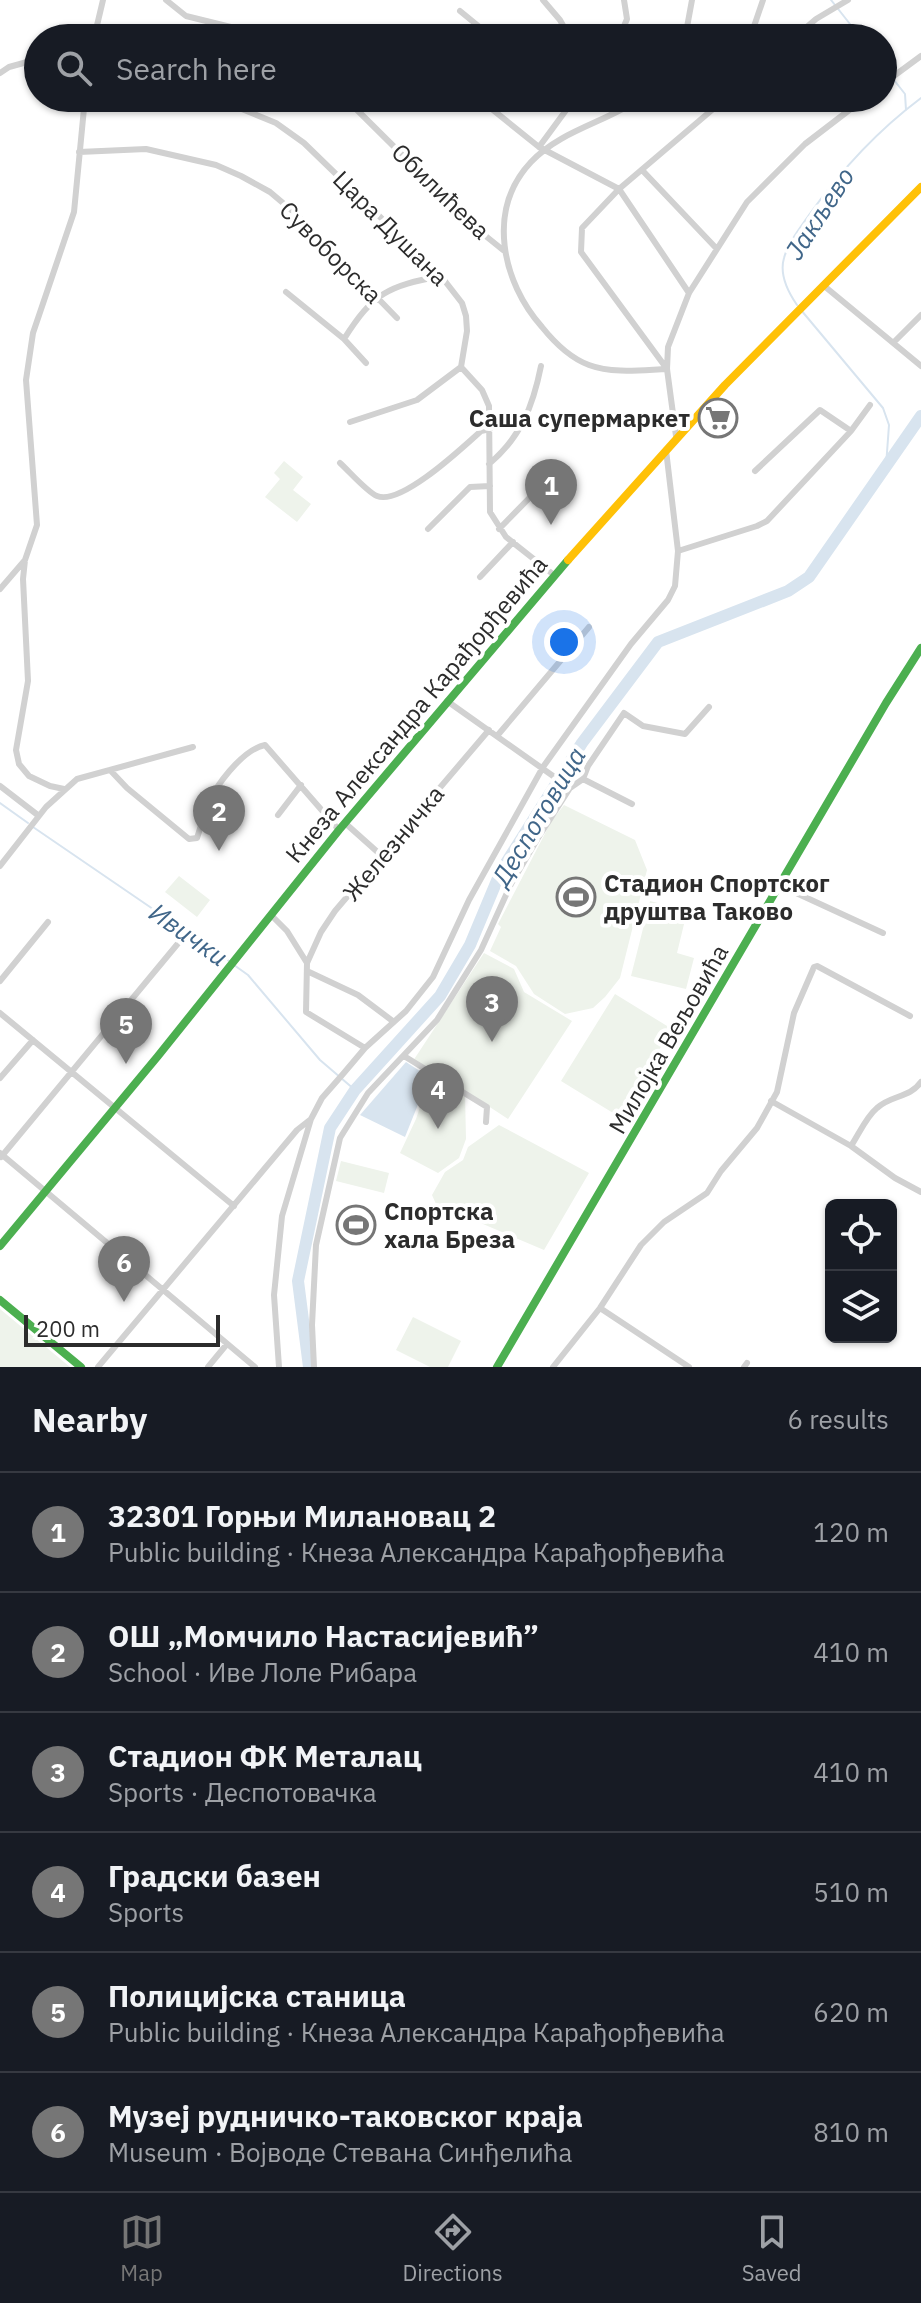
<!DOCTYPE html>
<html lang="en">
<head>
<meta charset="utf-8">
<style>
  :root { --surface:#171b24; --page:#20242c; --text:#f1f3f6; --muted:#9ea1a6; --line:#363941; --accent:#767676 }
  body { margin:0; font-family:"IBM Plex Sans",sans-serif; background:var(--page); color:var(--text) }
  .controls { position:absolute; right:24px; bottom:24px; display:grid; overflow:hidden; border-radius:12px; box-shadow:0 2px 6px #0004 }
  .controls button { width:72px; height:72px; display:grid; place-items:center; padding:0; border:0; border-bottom:2px solid var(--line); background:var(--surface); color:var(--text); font:40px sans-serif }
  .scale { position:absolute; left:24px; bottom:20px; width:196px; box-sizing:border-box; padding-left:8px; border:4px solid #2c2c2c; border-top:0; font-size:22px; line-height:28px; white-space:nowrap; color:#2c2c2c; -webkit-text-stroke:6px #fff; paint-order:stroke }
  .you { position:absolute; left:564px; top:642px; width:28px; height:28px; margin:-20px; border:6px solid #fff; border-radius:50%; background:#1a73e8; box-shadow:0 0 0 12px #1a73e833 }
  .badge { display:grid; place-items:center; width:52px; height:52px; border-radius:50%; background:var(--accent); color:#fff; font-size:26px; font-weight:700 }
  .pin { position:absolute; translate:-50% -66px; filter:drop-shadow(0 2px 4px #0008) }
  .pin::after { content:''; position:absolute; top:42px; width:28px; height:24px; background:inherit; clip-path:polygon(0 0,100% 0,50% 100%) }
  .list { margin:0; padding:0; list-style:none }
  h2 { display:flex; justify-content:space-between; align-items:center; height:104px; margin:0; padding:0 32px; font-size:34px }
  h2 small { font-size:26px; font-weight:400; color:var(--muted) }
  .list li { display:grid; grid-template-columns:52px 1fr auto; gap:24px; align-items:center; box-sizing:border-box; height:120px; padding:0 32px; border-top:2px solid var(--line) }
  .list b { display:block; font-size:30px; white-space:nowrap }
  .list p { margin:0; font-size:26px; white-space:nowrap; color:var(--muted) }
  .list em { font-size:26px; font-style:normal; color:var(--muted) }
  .icon { flex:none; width:44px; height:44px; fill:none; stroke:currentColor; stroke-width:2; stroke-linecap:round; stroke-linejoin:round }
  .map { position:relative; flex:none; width:921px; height:1367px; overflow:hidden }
  .search { position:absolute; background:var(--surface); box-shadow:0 2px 6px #0004; left:24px; right:24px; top:24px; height:88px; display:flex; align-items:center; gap:20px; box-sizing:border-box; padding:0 28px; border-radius:44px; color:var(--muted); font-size:30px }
  .sheet { height:824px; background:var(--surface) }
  nav { display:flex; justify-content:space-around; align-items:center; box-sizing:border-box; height:112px; border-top:2px solid var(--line); background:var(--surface); font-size:22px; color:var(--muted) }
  nav a { display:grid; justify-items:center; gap:4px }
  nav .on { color:var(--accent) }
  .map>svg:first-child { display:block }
  .green { fill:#eef3eb }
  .water { fill:#d8e4ef }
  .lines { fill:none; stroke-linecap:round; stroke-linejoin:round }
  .stream { stroke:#d8e4ef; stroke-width:2 }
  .river { stroke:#d8e4ef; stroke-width:12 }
  .street { stroke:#d1d1d1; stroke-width:6 }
  .fast { stroke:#4caf50; stroke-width:8 }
  .slow { stroke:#ffc107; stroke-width:8 }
  .labels { text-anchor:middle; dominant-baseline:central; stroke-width:8; stroke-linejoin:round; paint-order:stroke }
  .street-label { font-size:24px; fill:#2c2c2c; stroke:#fff }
  .poi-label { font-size:24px; font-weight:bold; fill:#2c2c2c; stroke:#fff; text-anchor:start }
  .water-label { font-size:26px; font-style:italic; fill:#406689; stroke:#fff }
</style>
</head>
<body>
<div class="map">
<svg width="921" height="1367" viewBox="0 0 921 1367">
  <rect width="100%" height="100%" fill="#fff"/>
  <path class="green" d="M 284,461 L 303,477 L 293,490 L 311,504 L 297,522 L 265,497 L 280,479 L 274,473 Z
    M 564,805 L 635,840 L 647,870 L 620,978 L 605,997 L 593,1008 L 565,1014 L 534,994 L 516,966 L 490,951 L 501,927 L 498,924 L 551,822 Z
    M 179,876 L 210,900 L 197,917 L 165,892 Z
    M 650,901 L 670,906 L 668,916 L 685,920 L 677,953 L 694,958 L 686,989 L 631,976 Z
    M 484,953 L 514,969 L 524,992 L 572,1021 L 508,1119 L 438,1073 L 433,1075 L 413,1061 Z
    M 615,994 L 672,1029 L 618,1116 L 561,1081 Z
    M 428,1083 L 449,1084 L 465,1094 L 466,1139 L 459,1158 L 438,1173 L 400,1153 L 416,1119 Z
    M 499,1125 L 589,1173 L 544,1250 L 436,1204 L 432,1195 L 445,1172 L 463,1160 L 468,1147 Z
    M 341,1161 L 389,1173 L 384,1193 L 336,1181 Z
    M 0,1309 L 70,1367 L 0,1367 Z
    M 413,1317 L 461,1341 L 448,1367 L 430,1367 L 396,1350 Z"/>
  <path class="water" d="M 406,1062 L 429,1077 L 405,1137 L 360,1115 Z"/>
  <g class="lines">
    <path class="stream" d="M 831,0 L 861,38
      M 883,67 L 890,75
      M 894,80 L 905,94 L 906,110
      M 797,305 C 788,292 779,275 784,258 C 788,243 800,228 809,215 C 841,170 877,131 921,98
      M 801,310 L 883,408 L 889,425 L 886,466
      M 0,803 L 28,823
      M 33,827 L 229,961
      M 234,965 L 248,975 L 320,1060 L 355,1090"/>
    <path class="river" d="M 309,1367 L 298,1281 L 330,1128 L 355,1090 L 440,996 L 470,945 L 501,871 L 582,743 L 658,642 L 788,591 L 809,577 L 921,416"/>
    <path class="street" d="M 166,0 L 186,16 L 247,31 L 261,38
      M 543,0 L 560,20 L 570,38
      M 460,11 L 493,38
      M 94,38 L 103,0
      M 619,38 L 627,19 L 624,0
      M 685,38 L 692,0
      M 750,38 L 763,0
      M 794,38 L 816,19 L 848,0
      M 0,73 L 9,67 L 38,59
      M 883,84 L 921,56
      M 215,98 L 276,123 L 304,143 L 441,276 L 462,303 L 466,316 L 467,331 L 461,367 L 482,390 L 489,406 L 490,512 L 506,537 L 554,575
      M 345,98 L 477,229 L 503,250
      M 478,98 L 539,147
      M 575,98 L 539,147 L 619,189 L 689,293
      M 641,98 C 607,122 561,130 531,162 C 486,210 502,282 542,327 C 554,342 570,358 589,365 C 613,374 642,370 667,369
      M 79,152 L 146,149 L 216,165 L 241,176 L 270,192 L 296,214 L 397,318
      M 642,170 L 716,248
      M 823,285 L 921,366
      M 286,292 L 344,339 L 366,363
      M 344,339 C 373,293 388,286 441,276
      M 893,343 L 921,315
      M 667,369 L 581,252 L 582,228 L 619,189 L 726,98
      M 350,422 L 417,400 L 461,367
      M 676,436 L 667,369 L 668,347 L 689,293 L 747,202 L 805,144 L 865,98
      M 340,463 C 349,471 367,492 377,496 C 401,506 463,447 481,431 L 490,429
      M 489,464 C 521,437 533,406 541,366
      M 755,471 L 820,410 L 851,431 L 870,405
      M 428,529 L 470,487 L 490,486
      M 499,529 L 542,485
      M 678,551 L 757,526 L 767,521 L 851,431
      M 480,577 L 513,542
      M 0,589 L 25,560
      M 447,701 L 570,788
      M 497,736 L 589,627
      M 110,770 L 127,788 L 189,839 L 197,838 C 202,824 205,807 213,794 C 223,777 245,749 265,745 L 339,830
      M 583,779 L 632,804
      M 0,786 L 39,816
      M 64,789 L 50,786 L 29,776 L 19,764 L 16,750 L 28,681 L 23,579 L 25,560 L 37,525 L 26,380 L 33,333 L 74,212 L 85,98
      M 278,815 L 301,785
      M 345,823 L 382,856
      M 0,866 L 46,807 L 77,779 L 193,747
      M 781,886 L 883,933
      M 271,915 L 287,931 L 307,963
      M 307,971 L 358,995 L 394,1022
      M 0,981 L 48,922
      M 0,1013 L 234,1206
      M 365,1048 L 306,1012 L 307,963 L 321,932 L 335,911 L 489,730
      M 404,1056 L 487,1107 L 486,1122
      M 0,1078 L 33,1040
      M 771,1101 L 851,1146 L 895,1178 L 921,1192
      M 851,1146 C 859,1134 866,1117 877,1108 C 891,1095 910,1098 921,1082
      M 0,1153 L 255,1367
      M 1,1157 L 180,941
      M 600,1308 L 689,1367
      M 98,1367 L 297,1130 L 311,1119
      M 208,1367 L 227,1344
      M 279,1367 L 274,1295 L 282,1216 L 311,1119 L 322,1098 L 343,1074 L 365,1048 L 406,1011 L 433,977 L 469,900 L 543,767 L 631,644 L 668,600 L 675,586 L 678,551 L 666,450
      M 314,1367 L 312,1325 L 316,1245 L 340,1138 L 368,1093 L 437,1020 L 481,950 L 511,884 L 538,838 L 570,788 L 583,779 L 588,766 L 624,713 L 643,726 L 685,734 L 709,707
      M 553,1367 L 600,1308 L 641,1245 L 664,1222 L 707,1193 L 721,1171 L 757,1128 L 777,1092 L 794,1013 L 814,967 L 817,966 L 910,1016
      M 744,1367 L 747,1363"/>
    <path class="fast" d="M 0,1246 L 158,1056 L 339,830 L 568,560
      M 0,1300 L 81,1367
      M 497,1367 L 886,703 L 921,648"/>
    <path class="slow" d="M 568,560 L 725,385 L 921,187"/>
  </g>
  <defs>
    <g id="supermarket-ring" transform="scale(2)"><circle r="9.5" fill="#fff" stroke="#767676" stroke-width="1.5"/><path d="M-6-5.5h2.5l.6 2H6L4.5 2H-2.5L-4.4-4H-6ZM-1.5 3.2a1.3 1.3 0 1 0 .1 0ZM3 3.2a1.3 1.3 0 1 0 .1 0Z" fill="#767676"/></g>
    <g id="stadium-ring" transform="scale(2)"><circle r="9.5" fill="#fff" stroke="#767676" stroke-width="1.5"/><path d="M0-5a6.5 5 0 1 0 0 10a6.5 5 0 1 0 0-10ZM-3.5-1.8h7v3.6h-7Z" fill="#767676"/></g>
  </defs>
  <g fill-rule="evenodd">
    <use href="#supermarket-ring" x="718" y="418"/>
    <use href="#stadium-ring" x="576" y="897"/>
    <use href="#stadium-ring" x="356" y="1225"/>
  </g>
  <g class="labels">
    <g class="street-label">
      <text transform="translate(441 191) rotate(44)">Обилићева</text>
      <text transform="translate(391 228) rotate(45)">Цара Душана</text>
      <text transform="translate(331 252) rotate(45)">Сувоборска</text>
      <text transform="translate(416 709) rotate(-50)">Кнеза Александра Карађорђевића</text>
      <text transform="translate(393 843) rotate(-50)">Железничка</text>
      <text transform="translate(668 1039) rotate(-60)">Милојка Вељовића</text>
    </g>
    <g class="poi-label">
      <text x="690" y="418" text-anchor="end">Саша супермаркет</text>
      <text x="604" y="883">Стадион Спортског<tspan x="604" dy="28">друштва Таково</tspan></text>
      <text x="384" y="1211">Спортска<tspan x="384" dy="28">хала Бреза</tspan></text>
    </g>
    <g class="water-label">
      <text transform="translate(819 213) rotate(-57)">Јакљево</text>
      <text transform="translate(538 816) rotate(-59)">Деспотовица</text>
      <text transform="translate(189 934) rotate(35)">Ивички</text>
    </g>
  </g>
</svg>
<div class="controls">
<button><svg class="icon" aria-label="locate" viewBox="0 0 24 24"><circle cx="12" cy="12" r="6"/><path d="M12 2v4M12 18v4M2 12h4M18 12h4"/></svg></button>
<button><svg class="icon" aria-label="layers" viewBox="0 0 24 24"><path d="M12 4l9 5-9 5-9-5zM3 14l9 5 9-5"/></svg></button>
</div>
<div class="scale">200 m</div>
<div class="you"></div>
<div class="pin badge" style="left:551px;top:525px">1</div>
<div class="pin badge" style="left:219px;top:851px">2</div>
<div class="pin badge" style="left:492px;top:1042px">3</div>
<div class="pin badge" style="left:438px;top:1129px">4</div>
<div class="pin badge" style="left:126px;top:1064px">5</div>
<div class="pin badge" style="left:124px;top:1302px">6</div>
<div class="search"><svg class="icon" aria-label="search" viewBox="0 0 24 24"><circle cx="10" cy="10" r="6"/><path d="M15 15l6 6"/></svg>Search here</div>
</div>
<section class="sheet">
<h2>Nearby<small>6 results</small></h2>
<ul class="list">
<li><span class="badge">1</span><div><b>32301 Горњи Милановац 2</b><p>Public building · Кнеза Александра Карађорђевића</p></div><em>120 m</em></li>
<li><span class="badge">2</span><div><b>ОШ „Момчило Настасијевић”</b><p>School · Иве Лоле Рибара</p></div><em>410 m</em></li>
<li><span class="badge">3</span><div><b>Стадион ФК Металац</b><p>Sports · Деспотовачка</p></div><em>410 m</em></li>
<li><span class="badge">4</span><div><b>Градски базен</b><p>Sports</p></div><em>510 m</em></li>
<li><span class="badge">5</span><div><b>Полицијска станица</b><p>Public building · Кнеза Александра Карађорђевића</p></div><em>620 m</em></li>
<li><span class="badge">6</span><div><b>Музеј рудничко-таковског краја</b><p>Museum · Војводе Стевана Синђелића</p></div><em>810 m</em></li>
</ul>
</section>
<nav>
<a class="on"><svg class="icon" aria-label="map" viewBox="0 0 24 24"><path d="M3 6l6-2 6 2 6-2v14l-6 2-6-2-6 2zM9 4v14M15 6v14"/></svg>Map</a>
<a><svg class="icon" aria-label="directions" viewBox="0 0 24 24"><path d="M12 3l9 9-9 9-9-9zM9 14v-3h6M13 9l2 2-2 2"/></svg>Directions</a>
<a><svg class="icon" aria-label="saved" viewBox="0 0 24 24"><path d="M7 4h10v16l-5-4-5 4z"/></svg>Saved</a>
</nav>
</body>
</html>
